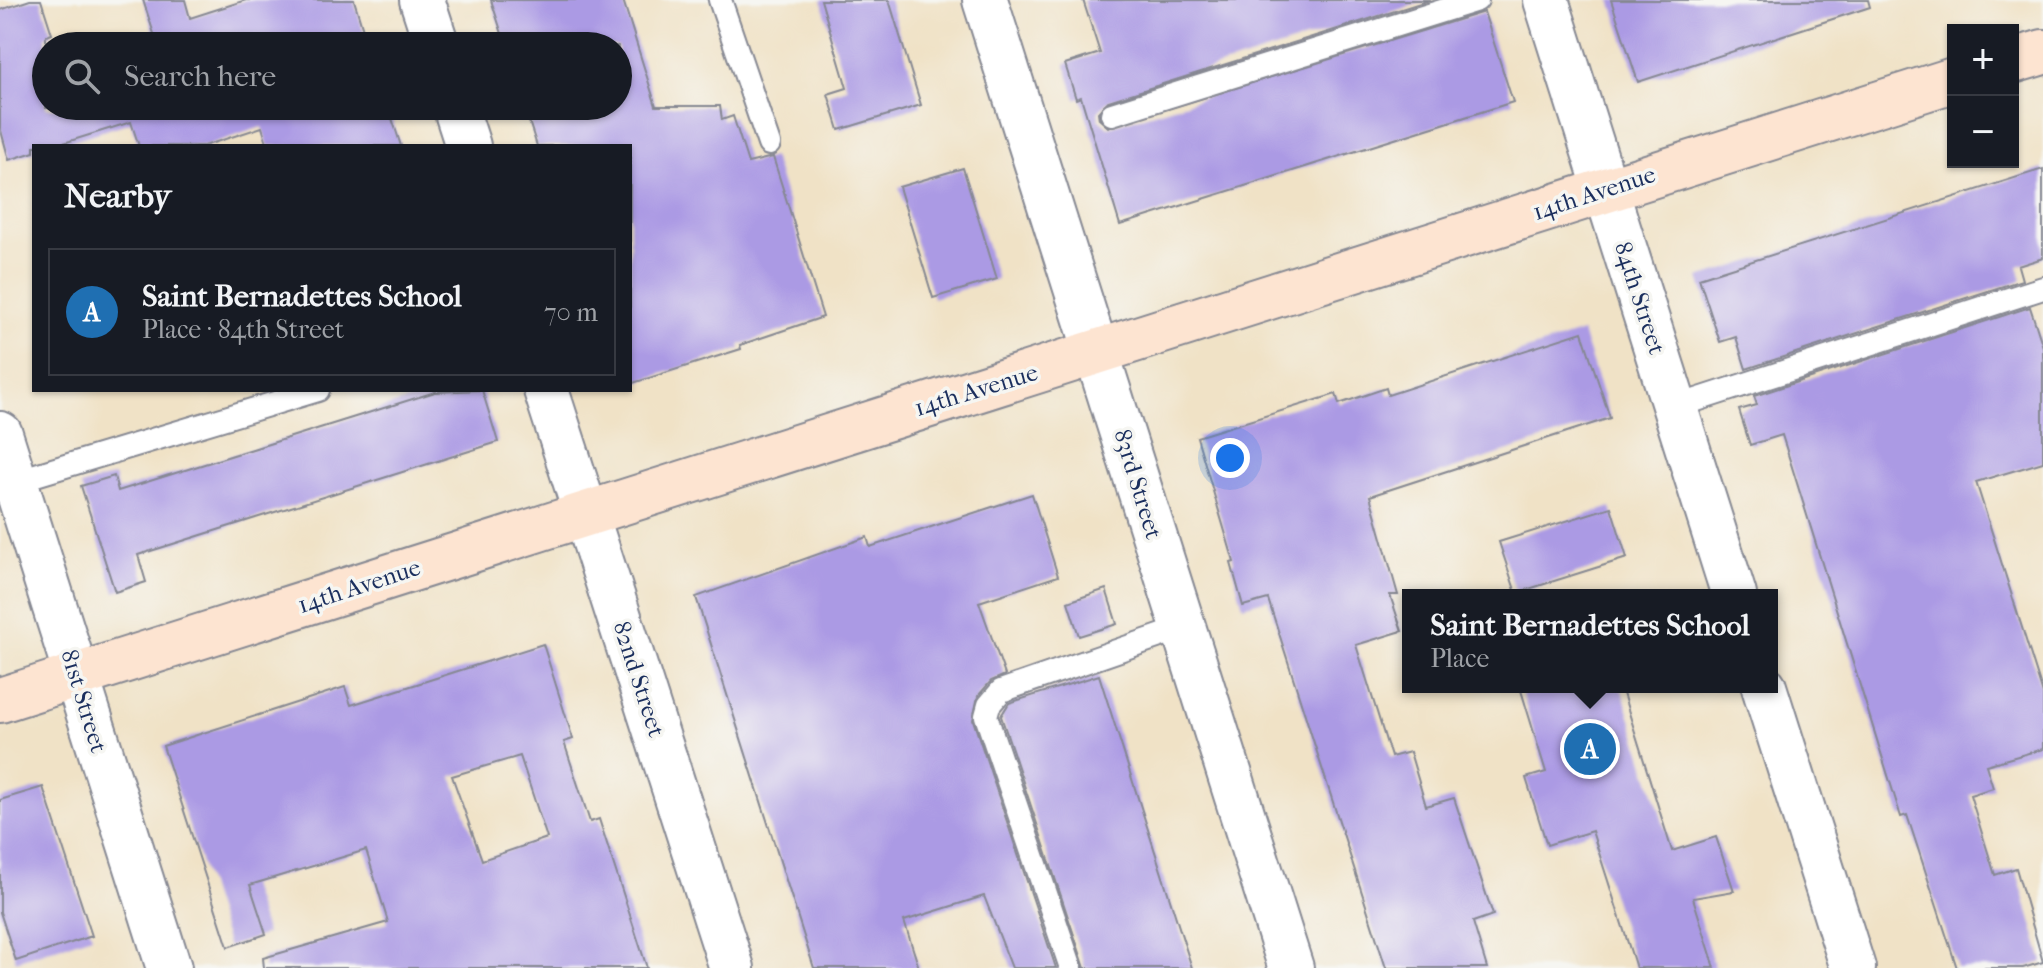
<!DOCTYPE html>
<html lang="en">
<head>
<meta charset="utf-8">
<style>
  :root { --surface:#171b24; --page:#242831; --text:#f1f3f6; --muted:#9ea1a6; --line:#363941; --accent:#1f6fb2 }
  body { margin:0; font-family:"IM FELL French Canon",serif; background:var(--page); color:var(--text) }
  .controls { position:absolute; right:24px; top:24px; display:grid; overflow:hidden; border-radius:0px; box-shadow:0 2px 6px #0004 }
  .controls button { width:72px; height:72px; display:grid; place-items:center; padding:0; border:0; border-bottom:2px solid var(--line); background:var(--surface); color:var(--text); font:40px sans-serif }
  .you { position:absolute; left:1230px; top:458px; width:28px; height:28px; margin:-20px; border:6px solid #fff; border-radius:50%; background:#1a73e8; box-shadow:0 0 0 12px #1a73e833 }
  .badge { display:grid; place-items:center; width:52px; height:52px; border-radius:50%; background:var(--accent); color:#fff; font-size:26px; font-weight:700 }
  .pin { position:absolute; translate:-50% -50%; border:4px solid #fff; box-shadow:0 2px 8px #0006 }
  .popup { position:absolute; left:1402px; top:589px; width:376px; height:104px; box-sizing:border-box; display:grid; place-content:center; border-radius:0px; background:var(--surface); filter:drop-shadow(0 2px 6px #0005); font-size:26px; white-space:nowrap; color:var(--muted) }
  .popup b { font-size:30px; color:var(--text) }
  .popup::after { content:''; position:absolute; left:50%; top:100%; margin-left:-16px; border:16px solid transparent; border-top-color:var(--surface) }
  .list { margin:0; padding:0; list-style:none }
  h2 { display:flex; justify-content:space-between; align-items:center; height:104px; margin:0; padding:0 32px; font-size:34px }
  h2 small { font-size:26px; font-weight:400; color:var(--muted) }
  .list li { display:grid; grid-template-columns:52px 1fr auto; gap:24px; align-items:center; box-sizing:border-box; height:128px; margin:0 16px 16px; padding:0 16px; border:2px solid var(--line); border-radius:0px }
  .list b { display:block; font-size:30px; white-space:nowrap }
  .list p { margin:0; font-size:26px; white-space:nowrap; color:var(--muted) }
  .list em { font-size:26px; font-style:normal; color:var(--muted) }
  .icon { flex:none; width:44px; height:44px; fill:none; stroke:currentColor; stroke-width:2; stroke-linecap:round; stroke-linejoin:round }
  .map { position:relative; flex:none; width:2043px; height:968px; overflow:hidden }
  .search { position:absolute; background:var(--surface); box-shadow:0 2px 6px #0004; left:32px; top:32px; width:600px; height:88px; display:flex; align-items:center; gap:20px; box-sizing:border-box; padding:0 28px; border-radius:44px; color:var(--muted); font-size:30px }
  .panel { position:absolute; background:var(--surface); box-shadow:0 2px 6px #0004; left:32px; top:144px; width:600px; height:248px; border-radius:0px }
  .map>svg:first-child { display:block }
  .building { fill:#ab9ae4; fill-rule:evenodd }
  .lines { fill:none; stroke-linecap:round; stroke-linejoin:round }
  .service-casing { stroke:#868892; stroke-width:26 }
  .minor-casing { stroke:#868892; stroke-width:48 }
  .secondary-casing { stroke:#868892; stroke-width:48 }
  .service { stroke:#fff; stroke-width:22 }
  .minor { stroke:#fff; stroke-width:44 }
  .secondary { stroke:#fde4d1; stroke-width:44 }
  .labels { text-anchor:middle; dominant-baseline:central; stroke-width:7; stroke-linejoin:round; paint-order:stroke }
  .street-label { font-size:24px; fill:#1b2f5e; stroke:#f6f6f2 }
</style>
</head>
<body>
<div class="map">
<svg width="2043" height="968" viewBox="0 0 2043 968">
  <rect width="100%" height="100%" fill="#f6f6f2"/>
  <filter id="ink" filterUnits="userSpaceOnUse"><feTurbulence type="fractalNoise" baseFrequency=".0125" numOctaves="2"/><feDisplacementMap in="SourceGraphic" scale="16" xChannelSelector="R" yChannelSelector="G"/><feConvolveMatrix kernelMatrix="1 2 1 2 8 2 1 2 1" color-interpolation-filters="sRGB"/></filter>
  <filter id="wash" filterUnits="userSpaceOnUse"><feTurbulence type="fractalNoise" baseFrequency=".006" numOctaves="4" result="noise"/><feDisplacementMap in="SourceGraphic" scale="32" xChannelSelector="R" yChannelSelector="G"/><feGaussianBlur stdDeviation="1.8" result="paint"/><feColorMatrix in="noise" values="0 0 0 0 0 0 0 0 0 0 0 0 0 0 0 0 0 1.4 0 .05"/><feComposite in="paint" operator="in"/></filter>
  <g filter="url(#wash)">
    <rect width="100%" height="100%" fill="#f0e2c6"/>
    <g id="blocks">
      <path class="building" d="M 30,0 L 41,0 L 52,34 L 46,36 L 46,108 L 388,106 L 401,146 L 268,146 L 262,127 L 204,146 L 139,146 L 131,122 L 54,146 L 34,146 L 34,152 L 9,160 L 0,127 L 0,10 Z
        M 143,0 L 185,0 L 190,18 L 246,0 L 354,0 L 368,46 L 158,46 Z
        M 491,0 L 623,0 L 656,106 L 720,106 L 722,120 L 733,116 L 748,163 L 773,157 L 823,317 L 740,345 L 741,349 L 630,384 L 630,146 L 537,146 L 524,106 L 618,106 L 618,46 L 506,46 Z
        M 821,0 L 889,0 L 921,105 L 839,130 L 828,94 L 847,88 Z
        M 1083,0 L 1430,0 L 1108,101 L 1098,112 L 1099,119 L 1108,127 L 1484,12 L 1513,102 L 1120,225 L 1081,97 L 1076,99 L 1065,64 L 1100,53 Z
        M 1611,0 L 1868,0 L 1870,7 L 1638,82 Z
        M 963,168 L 997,279 L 933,298 L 899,187 Z
        M 2043,169 L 2043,258 L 2018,266 L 2022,280 L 1746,369 L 1736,337 L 1720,342 L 1699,278 Z
        M 2030,307 L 2043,347 L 2043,462 L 1976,482 L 2043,694 L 2043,749 L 1986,765 L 1993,788 L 1970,795 L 1995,875 L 2016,868 L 2043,962 L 2023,968 L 1957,968 L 1907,815 L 1901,817 L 1782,435 L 1750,445 L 1739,410 L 1757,405 L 1754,396 Z
        M 1582,332 L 1610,418 L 1370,496 L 1398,595 L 1390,595 L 1402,631 L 1356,645 L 1391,757 L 1410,752 L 1426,806 L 1454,798 L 1493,915 L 1473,922 L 1487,968 L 1386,968 L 1268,599 L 1243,606 L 1231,563 L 1234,562 L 1197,437 L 1336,394 L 1339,404 L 1386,388 L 1388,395 Z
        M 482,390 L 498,442 L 138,555 L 146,582 L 115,592 L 81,486 L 114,476 L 118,491 L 435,392 Z
        M 1032,494 L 1058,576 L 979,602 L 1005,675 L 991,681 L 978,696 L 973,720 L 1056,968 L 1012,968 L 984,896 L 904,921 L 919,968 L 814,968 L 696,597 L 867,537 L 870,547 Z
        M 1611,507 L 1627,558 L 1516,593 L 1499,542 Z
        M 1106,589 L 1117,624 L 1079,636 L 1068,602 Z
        M 543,644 L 573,739 L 564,742 L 590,822 L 599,819 L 647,968 L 264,968 L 263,958 L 388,922 L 366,850 L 250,885 L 266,934 L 228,947 L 163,746 L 345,687 L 351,705 ZM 520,756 L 547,838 L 482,860 L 452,776 Z
        M 1099,675 L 1170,899 L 1192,968 L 1085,968 L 1001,716 L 1009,703 Z
        M 1520,687 L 1621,687 L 1672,851 L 1716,837 L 1734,891 L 1693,898 L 1715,968 L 1636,968 L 1592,831 L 1547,845 L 1526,778 L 1546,772 Z
        M 43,787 L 92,936 L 16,961 L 0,912 L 0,800 Z"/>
    </g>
  </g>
  <g filter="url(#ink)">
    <use href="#blocks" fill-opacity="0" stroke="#868892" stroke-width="2"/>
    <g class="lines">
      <g class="service-casing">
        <path id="service" d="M 720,0 L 769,144
          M 1112,114 L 1477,0
          M 1675,407 L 2043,288
          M 9,483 L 318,390
          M 1071,968 L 986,716 L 989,705 L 1001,691 L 1183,628"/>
      </g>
      <g class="minor-casing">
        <path id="minor" d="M 422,0 L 437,46
          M 985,0 L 1291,968
          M 1546,0 L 1734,595
          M 455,106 L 468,146
          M 546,390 L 732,968
          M 0,434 L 169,968
          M 1764,687 L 1853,968"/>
      </g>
      <g class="secondary-casing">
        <path id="secondary" d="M 2013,61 L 2043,52
          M 0,700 L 1953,80"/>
      </g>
      <use href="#service" class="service"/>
      <use href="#minor" class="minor"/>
      <use href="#secondary" class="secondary"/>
    </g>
  </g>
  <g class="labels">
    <g class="street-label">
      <text transform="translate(1594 193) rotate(-18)">14th Avenue</text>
      <text transform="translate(1640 298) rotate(72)">84th Street</text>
      <text transform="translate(976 390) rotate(-17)">14th Avenue</text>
      <text transform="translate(1138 484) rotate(73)">83rd Street</text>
      <text transform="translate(359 586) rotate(-18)">14th Avenue</text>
      <text transform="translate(639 679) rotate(72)">82nd Street</text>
      <text transform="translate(84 701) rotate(73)">81st Street</text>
    </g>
  </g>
</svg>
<div class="controls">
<button>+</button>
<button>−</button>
</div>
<div class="you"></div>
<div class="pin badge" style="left:1590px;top:749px">A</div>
<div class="popup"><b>Saint Bernadettes School</b>Place</div>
<div class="search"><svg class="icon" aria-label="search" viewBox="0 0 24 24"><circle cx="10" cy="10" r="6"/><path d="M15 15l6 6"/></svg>Search here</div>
<section class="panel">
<h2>Nearby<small></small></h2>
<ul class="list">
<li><span class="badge">A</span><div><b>Saint Bernadettes School</b><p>Place · 84th Street</p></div><em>70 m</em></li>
</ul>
</section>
</div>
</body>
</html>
